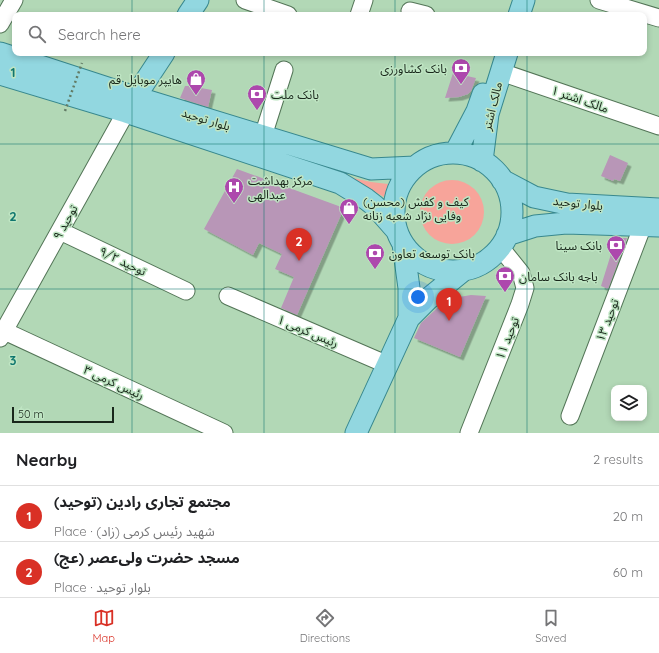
<!DOCTYPE html>
<html lang="en">
<head>
<meta charset="utf-8">
<style>
  :root { --surface:#fff; --page:#f2f2f2; --text:#202124; --muted:#757577; --line:#e0e0e0; --accent:#d93025 }
  body { margin:0; font-family:Quicksand,"Noto Sans Arabic",sans-serif; background:var(--page); color:var(--text) }
  .controls { position:absolute; right:12px; bottom:12px; display:grid; overflow:hidden; border-radius:8px; box-shadow:0 2px 6px #0003 }
  .controls button { width:36px; height:36px; display:grid; place-items:center; padding:0; border:0; border-bottom:1px solid var(--line); background:var(--surface); color:var(--text); font:20px sans-serif }
  .scale { position:absolute; left:12px; bottom:10px; width:102px; box-sizing:border-box; padding-left:4px; border:2px solid #19271b; border-top:0; font-size:11px; line-height:14px; white-space:nowrap; color:#19271b; -webkit-text-stroke:3px #bfe5c3; paint-order:stroke }
  .you { position:absolute; left:418px; top:297px; width:14px; height:14px; margin:-10px; border:3px solid #fff; border-radius:50%; background:#1a73e8; box-shadow:0 0 0 6px #1a73e833 }
  .badge { display:grid; place-items:center; width:26px; height:26px; border-radius:50%; background:var(--accent); color:#fff; font-size:13px; font-weight:700 }
  .pin { position:absolute; translate:-50% -33px; filter:drop-shadow(0 1px 2px #0008) }
  .pin::after { content:''; position:absolute; top:21px; width:14px; height:12px; background:inherit; clip-path:polygon(0 0,100% 0,50% 100%) }
  .list { margin:0; padding:0; list-style:none }
  h2 { display:flex; justify-content:space-between; align-items:center; height:52px; margin:0; padding:0 16px; font-size:17px }
  h2 small { font-size:13px; font-weight:400; color:var(--muted) }
  .list li { display:grid; grid-template-columns:26px 1fr auto; gap:12px; align-items:center; box-sizing:border-box; height:56px; padding:0 16px; border-top:1px solid var(--line) }
  .list b { display:block; font-size:15px; white-space:nowrap }
  .list p { margin:0; font-size:13px; white-space:nowrap; color:var(--muted) }
  .list em { font-size:13px; font-style:normal; color:var(--muted) }
  .icon { flex:none; width:22px; height:22px; fill:none; stroke:currentColor; stroke-width:2; stroke-linecap:round; stroke-linejoin:round }
  .map { position:relative; flex:none; width:659px; height:433px; overflow:hidden }
  .search { position:absolute; background:var(--surface); box-shadow:0 2px 6px #0003; left:12px; right:12px; top:12px; height:44px; display:flex; align-items:center; gap:10px; box-sizing:border-box; padding:0 14px; border-radius:8px; color:var(--muted); font-size:15px }
  .sheet { height:164px; background:var(--surface) }
  nav { display:flex; justify-content:space-around; align-items:center; box-sizing:border-box; height:56px; border-top:1px solid var(--line); background:var(--surface); font-size:11px; color:var(--muted) }
  nav a { display:grid; justify-items:center; gap:2px }
  nav .on { color:var(--accent) }
  .map>svg:first-child { display:block }
  .grass { fill:#f7a49a }
  .building { fill:#b896b7; filter:url(#shadow) }
  .lines { fill:none; stroke-linecap:round; stroke-linejoin:round }
  .minor-casing { stroke:#537557; stroke-width:19 }
  .major-casing { stroke:#38888e; stroke-width:23 }
  .minor { stroke:#fff; stroke-width:17 }
  .major { stroke:#92d7e0; stroke-width:21 }
  .path-bridge { stroke:#627b65; stroke-width:2.5; stroke-dasharray:2 3; stroke-linecap:butt }
  .grid { fill:none; stroke:#0f766e; stroke-width:1; stroke-opacity:0.55 }
  .labels { text-anchor:middle; dominant-baseline:central; stroke-width:3; stroke-linejoin:round; paint-order:stroke }
  .poi-label { font-size:12px; fill:#19271b; stroke:#bfe5c3; text-anchor:start }
  .street-label { font-size:12px; fill:#19271b; stroke:#bfe5c3 }
  .grid-label { font-size:13px; text-anchor:middle; font-weight:bold; fill:#0f766e; stroke:#bfe5c3; stroke-width:3; stroke-linejoin:round; paint-order:stroke }
</style>
</head>
<body>
<div class="map">
<svg width="659" height="433" viewBox="0 0 659 433">
  <defs>
    <filter id="shadow"><feDropShadow dx="3.5" dy="3.5" stdDeviation="0" flood-color="#0004"/></filter>
  </defs>
  <rect width="100%" height="100%" fill="#b2d8b6"/>
  <path class="grass" d="M 349,177 L 371,182 L 388,184 L 384,197 Z
    M420 212a32 32 0 1 1 64 0a32 32 0 1 1-64 0Z"/>
  <path class="building" d="M 453,73 L 476,78 L 471,91 L 468,94 L 459,97 L 445,98 Z
    M 185,86 L 190,86 L 212,90 L 208,107 L 180,98 Z
    M 610,155 L 628,163 L 620,181 L 614,179 L 613,181 L 601,176 Z
    M 237,169 L 344,208 L 297,315 L 281,308 L 294,277 L 275,269 L 282,254 L 259,243 L 253,255 L 204,229 Z
    M 616,238 L 627,238 L 608,289 L 601,286 Z
    M 471,295 L 486,296 L 460,357 L 414,338 L 421,323 L 447,299 Z"/>
  <g class="lines">
    <g class="minor-casing">
      <path id="minor" d="M 245,0 L 288,15
        M 599,0 L 659,18
        M 410,11 L 426,15
        M 359,15 L 364,0
        M 0,24 L 14,0
        M 501,72 L 659,126
        M 263,136 L 284,70
        M 60,231 L 186,291
        M 228,296 L 388,365
        M 0,329 L 224,433
        M 0,338 L 126,112
        M 570,416 L 643,225
        M 469,433 L 520,304 L 525,288 L 521,273 L 500,247"/>
    </g>
    <g class="major-casing">
      <path id="major" d="M 188,15 L 198,0
        M 519,15 L 524,0
        M 0,53 L 135,97 L 371,169 L 415,167
        M 0,74 L 126,112 L 340,183 L 366,199 L 375,206 L 397,231
        M 135,97 L 164,53
        M 455,153 L 477,111 L 483,94
        M394 212a59 59 0 1 1 118 0a59 59 0 1 1-118 0Z
        M 482,161 L 488,114 L 507,53
        M 502,180 L 534,197 L 567,204 L 659,209
        M 507,235 L 535,226 L 566,223 L 659,226
        M 403,244 L 409,288 L 409,318
        M 356,433 L 409,318 L 428,299 L 465,269"/>
    </g>
    <use href="#minor" class="minor"/>
    <use href="#major" class="major"/>
    <path class="path-bridge" d="M 65,111 L 82,63"/>
  </g>
  <path class="grid" d="M 132,0 L 132,15M 264,0 L 264,15M 395,0 L 395,15M 527,0 L 527,15M 132,53 L 132,433M 264,53 L 264,433M 395,53 L 395,433M 527,53 L 527,433M 0,144 L 659,144M 0,289 L 659,289"/>
  <defs>
    <g id="bank-pin" transform="scale(1)"><path d="M0 17L-7.5 6A9.5 9.5 0 1 1 7.5 6Z" fill="#ad48ad" stroke="#bfe5c3"/><path d="M-6-4H6V4H-6ZM0-2.3a2.3 2.3 0 1 0 0 4.6a2.3 2.3 0 1 0 0-4.6Z" fill="#fff"/></g>
    <g id="shop-pin" transform="scale(1)"><path d="M0 17L-7.5 6A9.5 9.5 0 1 1 7.5 6Z" fill="#ad48ad" stroke="#bfe5c3"/><path d="M-5-2.5h2.3a2.7 3.5 0 0 1 5.4 0H5L5.5 6h-11ZM-1.5-2.5h3a1.5 2.3 0 0 0-3 0Z" fill="#fff"/></g>
    <g id="hospital-pin" transform="scale(1)"><path d="M0 17L-7.5 6A9.5 9.5 0 1 1 7.5 6Z" fill="#ad48ad" stroke="#bfe5c3"/><path d="M-5-5h3v3.5h4V-5h3V5h-3V1.5h-4V5h-3Z" fill="#fff"/></g>
  </defs>
  <g fill-rule="evenodd">
    <use href="#bank-pin" x="461" y="68"/>
    <use href="#shop-pin" x="196" y="79"/>
    <use href="#bank-pin" x="257" y="94"/>
    <use href="#hospital-pin" x="234" y="187"/>
    <use href="#shop-pin" x="349" y="208"/>
    <use href="#bank-pin" x="616" y="245"/>
    <use href="#bank-pin" x="375" y="253"/>
    <use href="#bank-pin" x="505" y="276"/>
  </g>
  <g class="labels">
    <g class="poi-label">
      <text x="447" y="68" text-anchor="end">بانک کشاورزی</text>
      <text x="182" y="79" text-anchor="end">هایپر موبایل قم</text>
      <text x="271" y="94">بانک ملت</text>
      <text x="248" y="180">مرکز بهداشت<tspan x="248" dy="14">عبدالهی</tspan></text>
      <text x="363" y="201">کیف و کفش (محسن)<tspan x="363" dy="14">وفایی نژاد شعبه زنانه</tspan></text>
      <text x="602" y="245" text-anchor="end">بانک سینا</text>
      <text x="389" y="253">بانک توسعه تعاون</text>
      <text x="519" y="276">باجه بانک سامان</text>
    </g>
    <g class="street-label">
      <text transform="translate(580 99) rotate(19)">مالک اشتر ۱</text>
      <text transform="translate(492 106) rotate(-76)">مالک اشتر</text>
      <text transform="translate(206 119) rotate(17)">بلوار توحید</text>
      <text transform="translate(578 203) rotate(6)">بلوار توحید</text>
      <text transform="translate(65 222) rotate(-61)">توحید ۹</text>
      <text transform="translate(123 261) rotate(26)">توحید ۹/۲</text>
      <text transform="translate(607 320) rotate(-69)">توحید ۱۳</text>
      <text transform="translate(308 331) rotate(23)">رئیس کرمی ۱</text>
      <text transform="translate(507 338) rotate(-68)">توحید ۱۱</text>
      <text transform="translate(114 382) rotate(25)">رئیس کرمی ۳</text>
    </g>
  </g>
  <g class="grid-label">
    <text x="13" y="77">1</text>
    <text x="13" y="221">2</text>
    <text x="13" y="365">3</text>
  </g>
</svg>
<div class="controls">
<button><svg class="icon" aria-label="layers" viewBox="0 0 24 24"><path d="M12 4l9 5-9 5-9-5zM3 14l9 5 9-5"/></svg></button>
</div>
<div class="scale">50 m</div>
<div class="you"></div>
<div class="pin badge" style="left:449px;top:321px">1</div>
<div class="pin badge" style="left:299px;top:261px">2</div>
<div class="search"><svg class="icon" aria-label="search" viewBox="0 0 24 24"><circle cx="10" cy="10" r="6"/><path d="M15 15l6 6"/></svg>Search here</div>
</div>
<section class="sheet">
<h2>Nearby<small>2 results</small></h2>
<ul class="list">
<li><span class="badge">1</span><div><b>مجتمع تجاری رادین (توحید)</b><p>Place · شهید رئیس کرمی (زاد)</p></div><em>20 m</em></li>
<li><span class="badge">2</span><div><b>مسجد حضرت ولی‌عصر (عج)</b><p>Place · بلوار توحید</p></div><em>60 m</em></li>
</ul>
</section>
<nav>
<a class="on"><svg class="icon" aria-label="map" viewBox="0 0 24 24"><path d="M3 6l6-2 6 2 6-2v14l-6 2-6-2-6 2zM9 4v14M15 6v14"/></svg>Map</a>
<a><svg class="icon" aria-label="directions" viewBox="0 0 24 24"><path d="M12 3l9 9-9 9-9-9zM9 14v-3h6M13 9l2 2-2 2"/></svg>Directions</a>
<a><svg class="icon" aria-label="saved" viewBox="0 0 24 24"><path d="M7 4h10v16l-5-4-5 4z"/></svg>Saved</a>
</nav>
</body>
</html>
